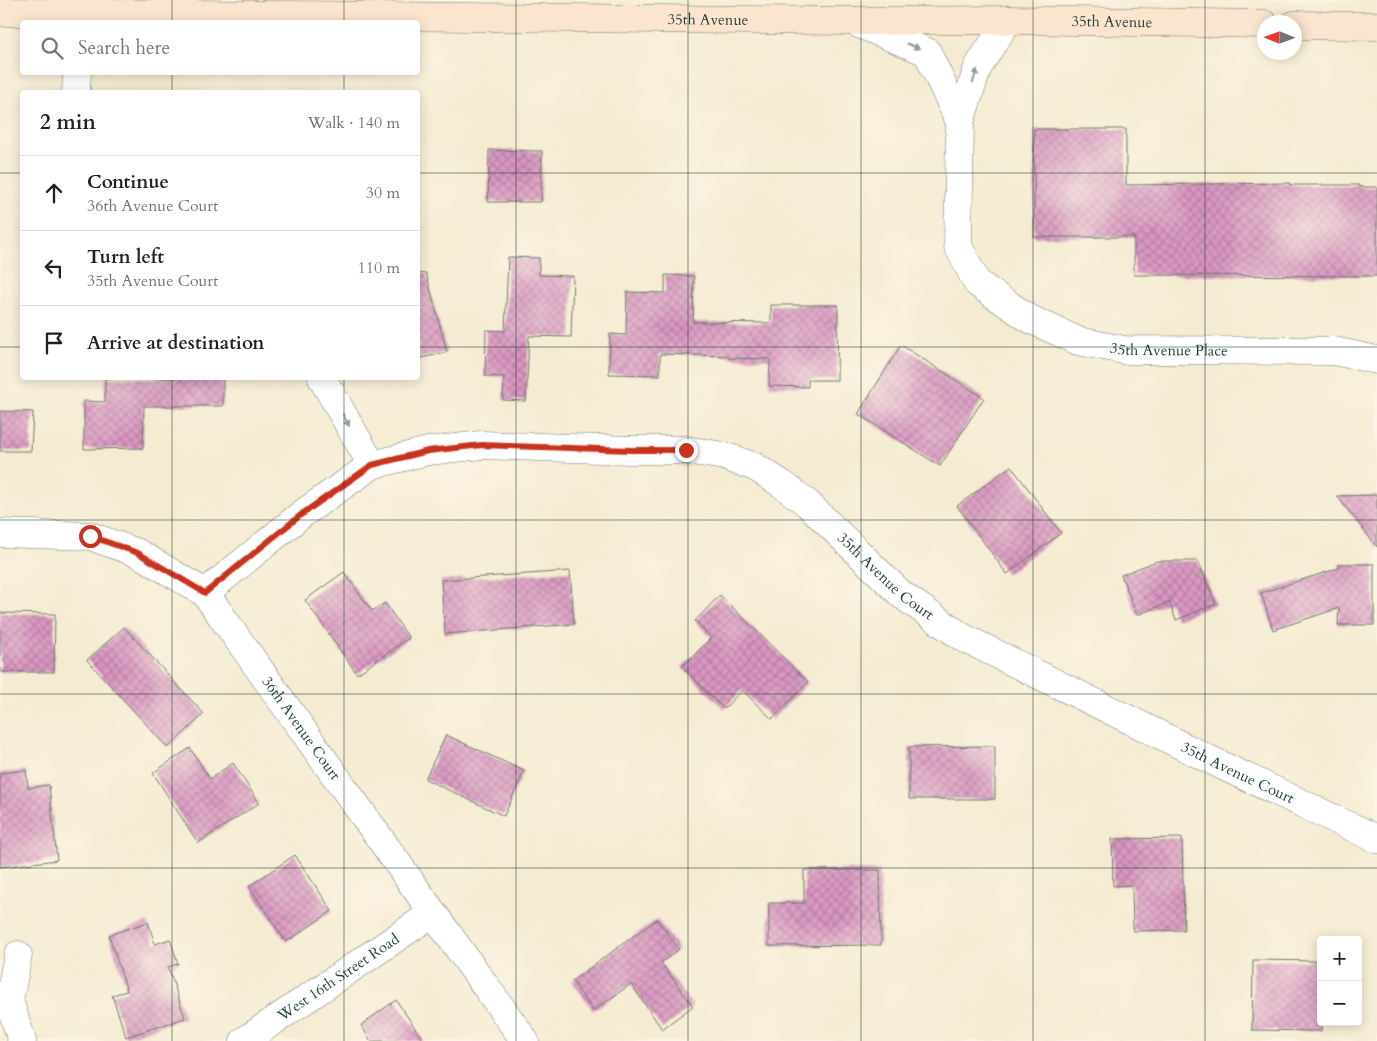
<!DOCTYPE html>
<html lang="en">
<head>
<meta charset="utf-8">
<style>
  :root { --surface:#fff; --page:#f6f6f6; --text:#202124; --muted:#757577; --line:#e0e0e0 }
  body { margin:0; font-family:Cardo,serif; background:var(--page); color:var(--text) }
  .controls { position:absolute; right:15px; bottom:15px; display:grid; overflow:hidden; border-radius:5px; box-shadow:0 2px 12px #0003 }
  .controls button { width:45px; height:45px; display:grid; place-items:center; padding:0; border:0; border-bottom:1px solid var(--line); background:var(--surface); color:var(--text); font:25px sans-serif }
  .compass { position:absolute; left:1257px; top:15px; width:45px; height:45px; border-radius:50%; background:var(--surface); box-shadow:0 2px 12px #0003; rotate:271deg }
  .stop { position:absolute; width:15px; height:15px; margin:-11px; border:4px solid #c8321e; border-radius:50%; background:#fff }
  .stop.end { background:#c8321e; border-color:#fff; box-shadow:0 1px 5px #0008 }
  .list { margin:0; padding:0; list-style:none }
  h2 { display:flex; justify-content:space-between; align-items:center; height:65px; margin:0; padding:0 20px; font-size:21px }
  h2 small { font-size:16px; font-weight:400; color:var(--muted) }
  .list li { display:grid; grid-template-columns:32px 1fr auto; gap:15px; align-items:center; box-sizing:border-box; height:75px; padding:0 20px; border-top:1px solid var(--line) }
  .list b { display:block; font-size:19px; white-space:nowrap }
  .list p { margin:0; font-size:16px; white-space:nowrap; color:var(--muted) }
  .list em { font-size:16px; font-style:normal; color:var(--muted) }
  .icon { flex:none; width:28px; height:28px; fill:none; stroke:currentColor; stroke-width:2; stroke-linecap:round; stroke-linejoin:round }
  .map { position:relative; flex:none; width:1377px; height:1041px; overflow:hidden }
  .search { position:absolute; background:var(--surface); box-shadow:0 2px 12px #0003; left:20px; top:20px; width:400px; height:55px; display:flex; align-items:center; gap:12px; box-sizing:border-box; padding:0 18px; border-radius:5px; color:var(--muted); font-size:19px }
  .panel { position:absolute; background:var(--surface); box-shadow:0 2px 12px #0003; left:20px; top:90px; width:400px; height:290px; border-radius:5px }
  .map>svg:first-child { display:block }
  .building { fill:url(#building-cross-hatch) }
  .lines { fill:none; stroke-linecap:round; stroke-linejoin:round }
  .minor-casing { stroke:#6a7a6b; stroke-width:29 }
  .secondary-casing { stroke:#6a7a6b; stroke-width:29 }
  .minor { stroke:#fff; stroke-width:28 }
  .secondary { stroke:#fce5cf; stroke-width:28 }
  .oneway { fill:#8f9e9a }
  .route { stroke:#c8321e; stroke-width:6 }
  .grid { fill:none; stroke:#1f3d34; stroke-width:1; stroke-opacity:0.55 }
  .labels { text-anchor:middle; dominant-baseline:central; stroke-width:5; stroke-linejoin:round; paint-order:stroke }
  .street-label { font-size:15px; fill:#1f3d34; stroke:#fcf5e5 }
</style>
</head>
<body>
<div class="map">
<svg width="1377" height="1041" viewBox="0 0 1377 1041">
  <defs>
    <pattern id="building-cross-hatch" width="8" height="8" patternUnits="userSpaceOnUse" patternTransform="scale(1.25)"><rect width="8" height="8" fill="#db97c2"/><path d="M0 0l8 8M0 8l8-8" fill="none" stroke="#b17c9e"/></pattern>
  </defs>
  <rect width="100%" height="100%" fill="#fcf5e5"/>
  <filter id="ink" filterUnits="userSpaceOnUse"><feTurbulence type="fractalNoise" baseFrequency=".02" numOctaves="2"/><feDisplacementMap in="SourceGraphic" scale="10" xChannelSelector="R" yChannelSelector="G"/><feConvolveMatrix kernelMatrix="1 2 1 2 8 2 1 2 1" color-interpolation-filters="sRGB"/></filter>
  <filter id="wash" filterUnits="userSpaceOnUse"><feTurbulence type="fractalNoise" baseFrequency=".0096" numOctaves="4" result="noise"/><feDisplacementMap in="SourceGraphic" scale="20" xChannelSelector="R" yChannelSelector="G"/><feGaussianBlur stdDeviation="1.12" result="paint"/><feColorMatrix in="noise" values="0 0 0 0 0 0 0 0 0 0 0 0 0 0 0 0 0 1.4 0 .05"/><feComposite in="paint" operator="in"/></filter>
  <g filter="url(#wash)">
    <rect width="100%" height="100%" fill="#f5ebd2"/>
    <g id="blocks">
      <path class="building" d="M 1034,129 L 1126,129 L 1126,185 L 1290,183 L 1290,185 L 1359,185 L 1359,187 L 1377,187 L 1377,276 L 1134,275 L 1134,237 L 1034,237 Z
        M 489,150 L 542,151 L 541,202 L 488,202 Z
        M 508,257 L 539,258 L 539,275 L 573,276 L 571,337 L 529,336 L 526,401 L 503,400 L 504,377 L 485,376 L 486,330 L 505,331 Z
        M 426,273 L 447,352 L 418,359 L 418,274 Z
        M 665,275 L 694,276 L 693,322 L 771,323 L 771,305 L 838,305 L 837,380 L 808,380 L 808,387 L 769,386 L 770,359 L 728,358 L 728,356 L 660,354 L 660,375 L 609,374 L 610,334 L 626,335 L 627,292 L 665,293 Z
        M 901,345 L 984,398 L 940,466 L 858,414 Z
        M 105,378 L 223,378 L 223,406 L 144,406 L 143,448 L 84,449 L 84,401 L 105,402 Z
        M 0,411 L 33,412 L 31,451 L 0,451 Z
        M 1011,466 L 1061,533 L 1007,574 L 957,506 Z
        M 1377,495 L 1377,547 L 1337,496 Z
        M 1157,561 L 1198,561 L 1216,604 L 1176,620 L 1169,602 L 1137,615 L 1121,575 Z
        M 1339,564 L 1374,564 L 1374,625 L 1338,625 L 1339,608 L 1273,630 L 1261,593 L 1339,568 Z
        M 570,571 L 574,624 L 445,634 L 441,580 Z
        M 344,572 L 372,611 L 385,603 L 409,638 L 357,674 L 305,600 Z
        M 720,595 L 808,682 L 772,719 L 742,690 L 724,709 L 682,667 L 711,638 L 695,621 Z
        M 0,613 L 55,614 L 54,672 L 0,672 Z
        M 124,627 L 204,714 L 168,748 L 87,660 Z
        M 446,735 L 524,771 L 504,816 L 425,779 Z
        M 995,746 L 995,799 L 909,799 L 909,747 Z
        M 190,748 L 210,779 L 233,763 L 259,803 L 198,843 L 153,773 Z
        M 26,770 L 28,788 L 49,785 L 57,860 L 0,867 L 0,773 Z
        M 1182,838 L 1184,930 L 1133,931 L 1132,885 L 1113,886 L 1112,839 Z
        M 295,855 L 332,911 L 286,942 L 249,886 Z
        M 804,870 L 880,870 L 881,945 L 769,946 L 769,903 L 804,903 Z
        M 657,919 L 679,949 L 661,963 L 693,1006 L 662,1029 L 631,984 L 593,1011 L 572,981 Z
        M 148,922 L 155,944 L 170,939 L 178,964 L 168,967 L 185,1018 L 126,1037 L 112,995 L 127,991 L 109,935 Z
        M 1253,960 L 1321,961 L 1321,1031 L 1252,1030 Z
        M 396,1000 L 424,1041 L 371,1041 L 361,1025 Z"/>
    </g>
  </g>
  <g filter="url(#ink)">
    <use href="#blocks" fill-opacity="0" stroke="#6a7a6b" stroke-width="1"/>
    <g class="lines">
      <g class="minor-casing">
        <g id="minor">
          <path id="s1" d="M 1008,20 L 978,67 L 960,122 L 958,246 L 977,283 L 1028,318 L 1078,341 L 1124,350 L 1334,351 L 1377,360"/>
          <path d="M 852,21 L 927,52 L 960,122"/>
          <path d="M 76,92 L 77,72"/>
          <path d="M 322,378 L 372,465"/>
          <path id="s2" d="M 0,533 L 90,536 L 138,553 L 205,593 L 433,913 L 525,1041"/>
          <path id="s3" d="M 205,593 L 302,514 L 372,465 L 428,451 L 482,445 L 632,450 L 686,450 L 724,456 L 755,467 L 782,484 L 807,503 L 902,595 L 962,637 L 1225,767 L 1377,839"/>
          <path d="M 18,955 L 9,1000 L 22,1041"/>
          <path id="s4" d="M 244,1041 L 433,913"/>
        </g>
      </g>
      <g class="secondary-casing">
        <g id="secondary">
          <path id="s5" d="M 0,12 L 852,21 L 1008,20 L 1264,24"/>
          <path d="M 1294,25 L 1377,26"/>
        </g>
      </g>
      <use href="#minor" class="minor"/>
      <use href="#secondary" class="secondary"/>
    </g>
    <defs><path id="oneway-solid" d="M-6-.8H1V-3.2L6.5 0L1 3.2V.8H-6Z" transform="scale(1.25)"/></defs>
    <g class="oneway">
      <use href="#oneway-solid" transform="translate(913 46) rotate(22)"/>
      <use href="#oneway-solid" transform="translate(975 76) rotate(-72)"/>
      <use href="#oneway-solid" transform="translate(346 420) rotate(62)"/>
    </g>
  </g>
  <g class="lines" filter="url(#ink)">
    <path class="route" d="M 90,536 L 138,553 L 205,593 L 302,514 L 372,465 L 428,451 L 482,445 L 632,450 L 686,450"/>
  </g>
  <path class="grid" d="M 172,0 L 172,22M 344,0 L 344,22M 516,0 L 516,1041M 688,0 L 688,1041M 861,0 L 861,1041M 1033,0 L 1033,1041M 1205,0 L 1205,1041M 172,72 L 172,92M 344,72 L 344,92M 0,173 L 22,173M 418,173 L 1377,173M 0,347 L 22,347M 418,347 L 1377,347M 172,378 L 172,1041M 344,378 L 344,1041M 0,520 L 1377,520M 0,694 L 1377,694M 0,868 L 1377,868"/>
  <g class="labels">
    <g class="street-label">
      <text stroke="none"><textPath href="#s5" startOffset="708">35th Avenue</textPath></text>
      <text stroke="none"><textPath href="#s5" startOffset="1112">35th Avenue</textPath></text>
      <text stroke="none"><textPath href="#s1" startOffset="488">35th Avenue Place</textPath></text>
      <text stroke="none"><textPath href="#s3" startOffset="769">35th Avenue Court</textPath></text>
      <text stroke="none"><textPath href="#s2" startOffset="385">36th Avenue Court</textPath></text>
      <text stroke="none"><textPath href="#s3" startOffset="1174">35th Avenue Court</textPath></text>
      <text stroke="none"><textPath href="#s4" startOffset="114">West 16th Street Road</textPath></text>
    </g>
  </g>
</svg>
<div class="controls">
<button>+</button>
<button>−</button>
</div>
<svg class="compass" viewBox="-18 -18 36 36"><path d="M0-13l5 13h-10z" fill="#e53935"/><path d="M0 13l5-13h-10z" fill="#757577"/></svg>
<div class="stop" style="left:90px;top:536px"></div>
<div class="stop end" style="left:686px;top:450px"></div>
<div class="search"><svg class="icon" aria-label="search" viewBox="0 0 24 24"><circle cx="10" cy="10" r="6"/><path d="M15 15l6 6"/></svg>Search here</div>
<section class="panel">
<h2>2 min<small>Walk · 140 m</small></h2>
<ul class="list">
<li><svg class="icon" aria-label="ahead" viewBox="0 0 24 24"><path d="M12 20V5M6 11l6-6 6 6"/></svg><div><b>Continue</b><p>36th Avenue Court</p></div><em>30 m</em></li>
<li><svg class="icon" aria-label="left" viewBox="0 0 24 24"><path d="M17 20v-9H6M10 6l-5 5 5 5"/></svg><div><b>Turn left</b><p>35th Avenue Court</p></div><em>110 m</em></li>
<li><svg class="icon" aria-label="arrive" viewBox="0 0 24 24"><path d="M6 21V4h12l-3 4 3 4H6"/></svg><div><b>Arrive at destination</b></div></li>
</ul>
</section>
</div>
</body>
</html>
